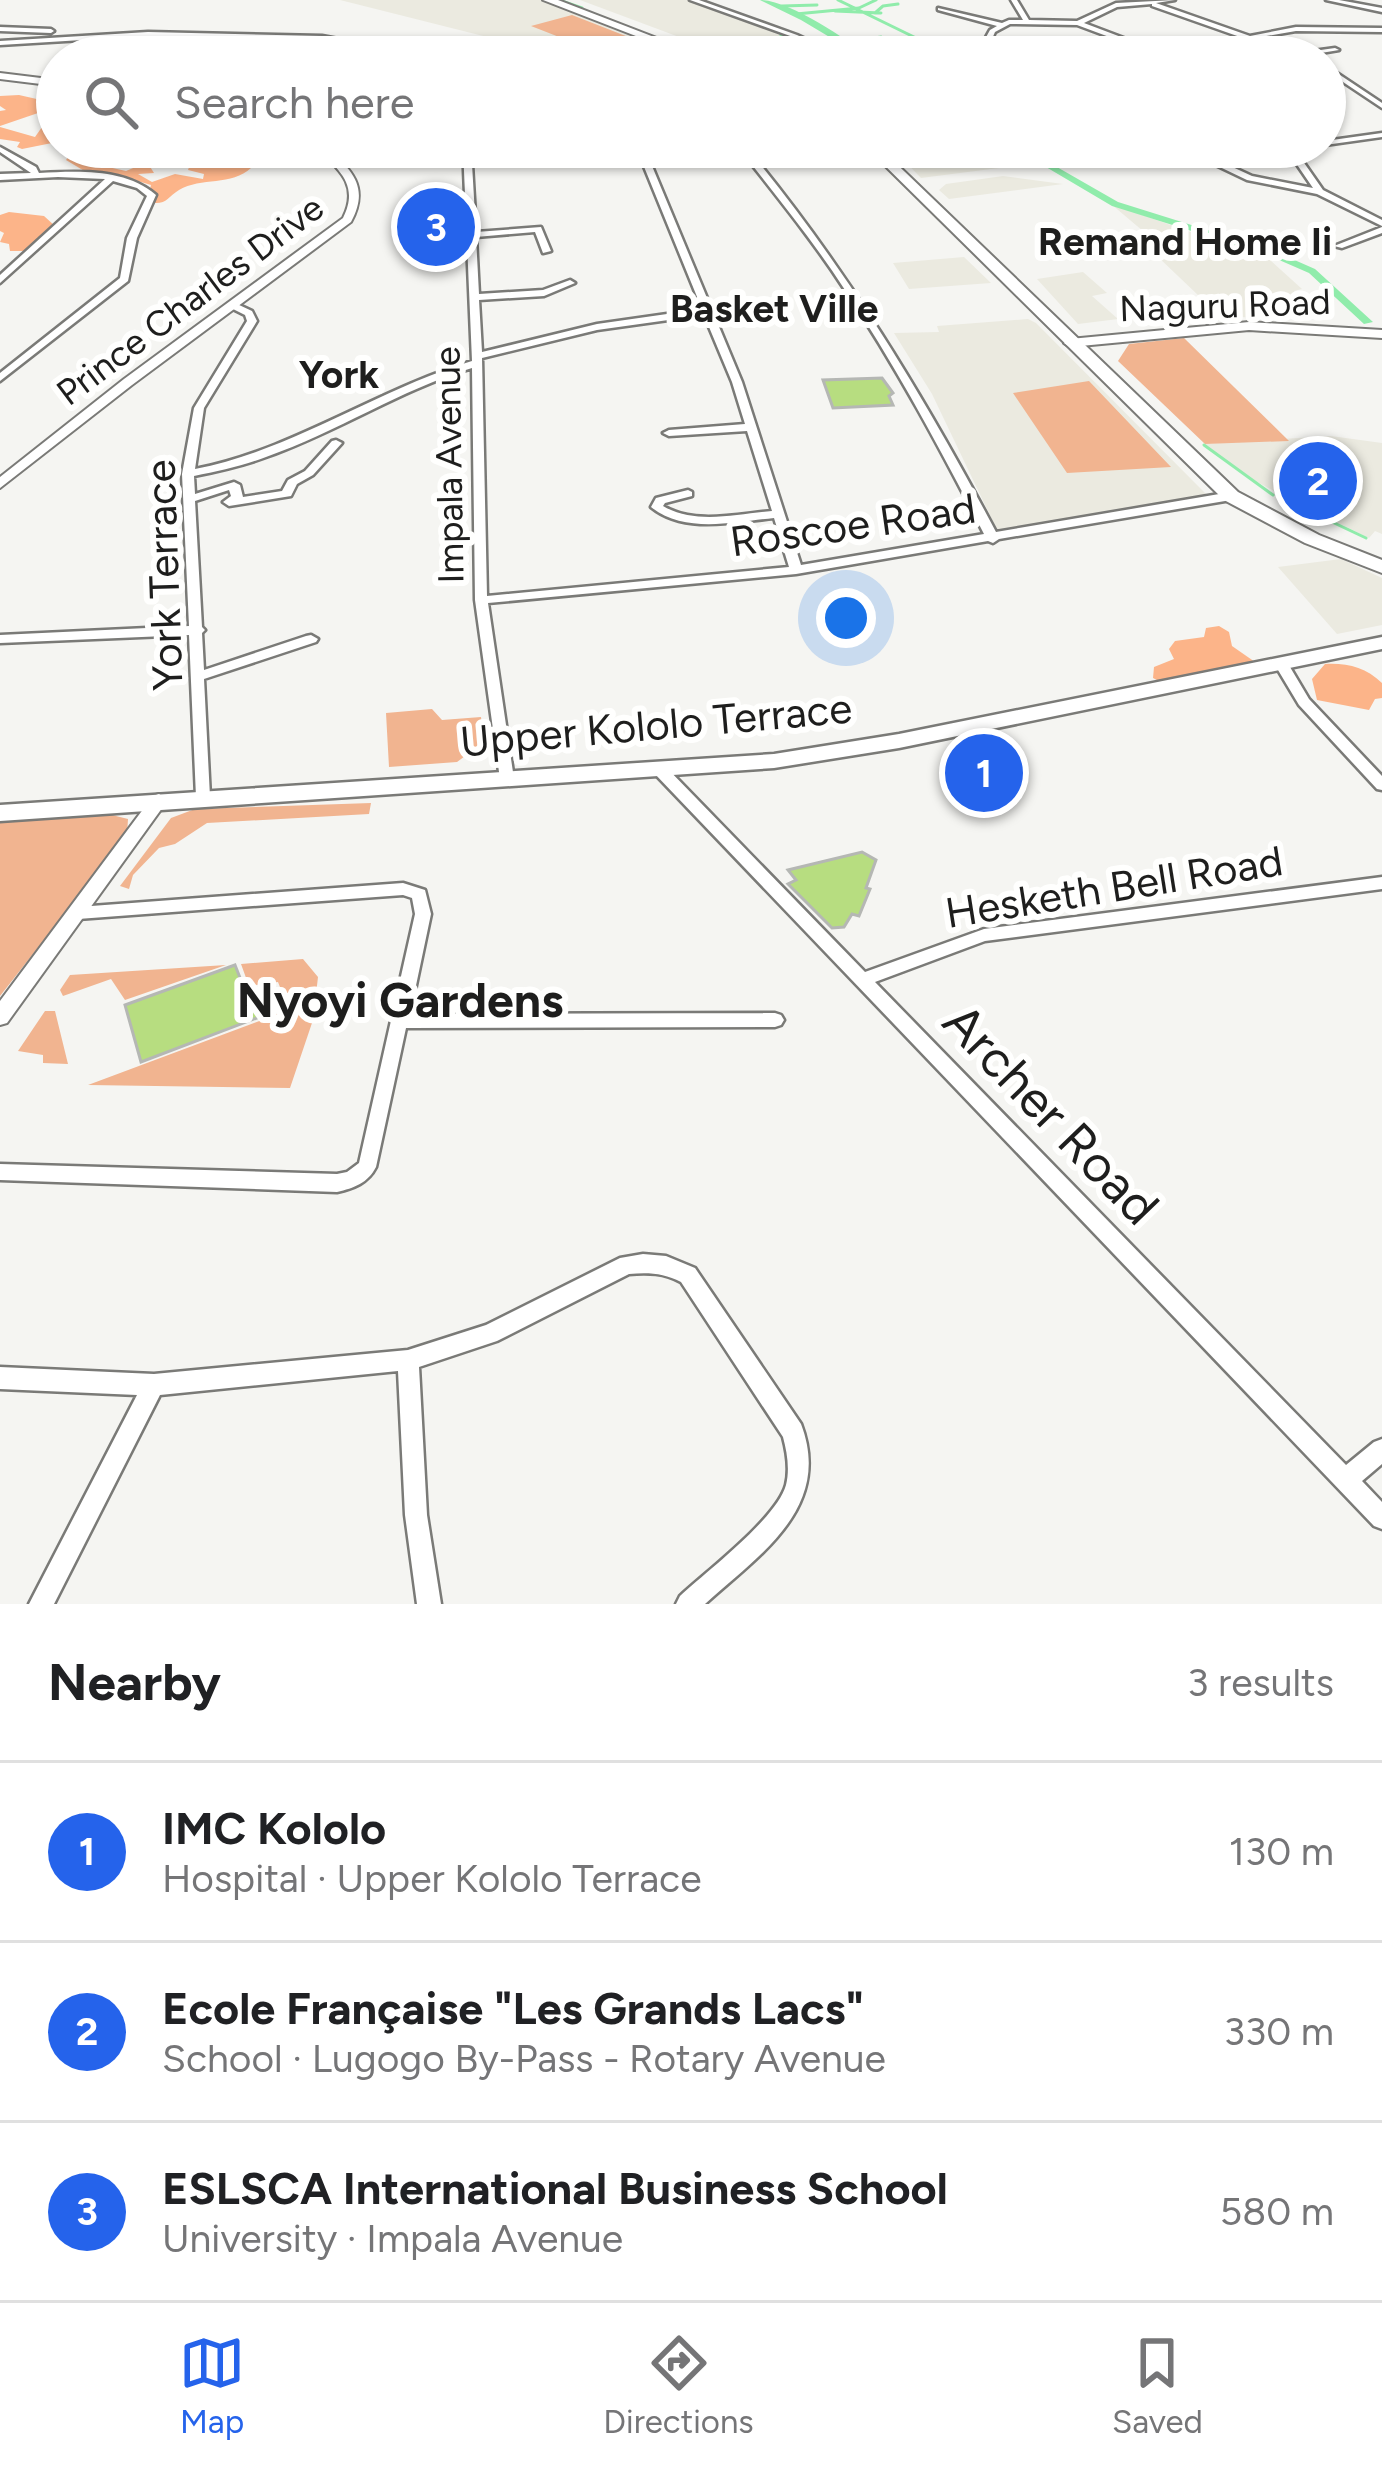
<!DOCTYPE html>
<html lang="en">
<head>
<meta charset="utf-8">
<style>
  :root { --surface:#fff; --page:#f6f6f6; --text:#202124; --muted:#757577; --line:#e0e0e0; --accent:#2563eb }
  body { margin:0; font-family:Figtree,sans-serif; background:var(--page); color:var(--text) }
  .you { position:absolute; left:846px; top:618px; width:42px; height:42px; margin:-30px; border:9px solid #fff; border-radius:50%; background:#1a73e8; box-shadow:0 0 0 18px #1a73e833 }
  .badge { display:grid; place-items:center; width:78px; height:78px; border-radius:50%; background:var(--accent); color:#fff; font-size:39px; font-weight:700 }
  .pin { position:absolute; translate:-50% -50%; border:6px solid #fff; box-shadow:0 3px 12px #0006 }
  .list { margin:0; padding:0; list-style:none }
  h2 { display:flex; justify-content:space-between; align-items:center; height:156px; margin:0; padding:0 48px; font-size:51px }
  h2 small { font-size:39px; font-weight:400; color:var(--muted) }
  .list li { display:grid; grid-template-columns:78px 1fr auto; gap:36px; align-items:center; box-sizing:border-box; height:180px; padding:0 48px; border-top:3px solid var(--line) }
  .list b { display:block; font-size:45px; white-space:nowrap }
  .list p { margin:0; font-size:39px; white-space:nowrap; color:var(--muted) }
  .list em { font-size:39px; font-style:normal; color:var(--muted) }
  .icon { flex:none; width:66px; height:66px; fill:none; stroke:currentColor; stroke-width:2; stroke-linecap:round; stroke-linejoin:round }
  .map { position:relative; flex:none; width:1382px; height:1604px; overflow:hidden }
  .search { position:absolute; background:var(--surface); box-shadow:0 3px 9px #0004; left:36px; right:36px; top:36px; height:132px; display:flex; align-items:center; gap:30px; box-sizing:border-box; padding:0 42px; border-radius:66px; color:var(--muted); font-size:45px }
  .sheet { height:696px; background:var(--surface) }
  nav { display:flex; justify-content:space-around; align-items:center; box-sizing:border-box; height:168px; border-top:3px solid var(--line); background:var(--surface); font-size:33px; color:var(--muted) }
  nav a { display:grid; justify-items:center; gap:6px }
  nav .on { color:var(--accent) }
  .map>svg:first-child { display:block }
  .built { fill:#ebeae0 }
  .green { fill:#f1b490 }
  .forest { fill:#fcb489 }
  .lines { fill:none; stroke-linecap:round; stroke-linejoin:round }
  .stream { stroke:#90ecab; stroke-width:3 }
  .canal { fill:#90ecab; fill-rule:evenodd }
  .building { fill:#b7dd80; stroke:#b5b7b4; stroke-width:3 }
  .minor-casing { stroke:#7a7a77; stroke-width:5 }
  .tertiary-casing { stroke:#7a7a77; stroke-width:4 }
  .secondary-casing { stroke:#7a7a77; stroke-width:5 }
  .primary-casing { stroke:#7a7a77; stroke-width:4 }
  .minor { fill:#fff; fill-rule:evenodd }
  .tertiary { fill:#fff; fill-rule:evenodd }
  .secondary { fill:#fff; fill-rule:evenodd }
  .primary { fill:#fff; fill-rule:evenodd }
  .labels { text-anchor:middle; dominant-baseline:central; stroke-width:12; stroke-linejoin:round; paint-order:stroke }
  .far-street-label { font-size:36px; fill:#1e1e1d; stroke:#fffffe }
  .far-quarter-label { font-size:39px; font-weight:bold; fill:#1e1e1d; stroke:#fffffe }
  .street-label { font-size:42px; fill:#1e1e1d; stroke:#fffffe }
  .quarter-label { font-size:48px; font-weight:bold; fill:#1e1e1d; stroke:#fffffe }
  .near-street-label { font-size:51px; fill:#1e1e1d; stroke:#fffffe }
</style>
</head>
<body>
<div class="map">
<svg width="1382" height="1604" viewBox="0 0 1382 1604">
  <rect width="100%" height="100%" fill="#f5f5f2"/>
  <path class="built" d="M 340,0 L 541,0 L 697,57 L 476,57 L 507,42 Z
    M 580,0 L 688,0 L 789,36 L 730,56 Z
    M 891,147 L 989,147 L 1010,160 L 999,168 L 921,178 Z
    M 1003,176 L 1063,184 L 949,199 L 939,190 L 946,184 Z
    M 1111,204 L 1270,260 L 1302,289 L 1294,291 L 1316,318 L 1221,317 L 1157,256 L 1169,253 Z
    M 964,257 L 991,283 L 909,289 L 893,263 Z
    M 1083,272 L 1107,293 L 1092,296 L 1118,319 L 1078,324 L 1037,279 Z
    M 1028,319 L 1036,323 L 1207,495 L 997,530 L 932,394 L 894,333 L 939,332 L 937,326 Z
    M 1331,436 L 1382,443 L 1382,534 L 1375,531 L 1369,538 L 1285,497 L 1241,473 L 1205,444 Z
    M 1341,559 L 1382,578 L 1382,625 L 1337,634 L 1278,567 Z"/>
  <path class="green" d="M 572,15 L 636,40 L 595,51 L 531,26 Z
    M 1184,338 L 1288,440 L 1289,441 L 1205,444 L 1118,361 L 1129,344 Z
    M 1089,381 L 1171,467 L 1067,473 L 1013,393 Z
    M 432,709 L 442,720 L 481,717 L 484,742 L 457,762 L 389,767 L 386,713 Z
    M 371,803 L 369,814 L 207,823 L 175,844 L 159,848 L 133,875 L 129,889 L 120,886 L 171,818 L 195,809 Z
    M 104,813 L 128,819 L 127,834 L 0,996 L 0,819 Z
    M 303,959 L 318,977 L 313,1020 L 290,1088 L 88,1085 L 289,1010 L 278,982 L 249,986 L 241,964 Z
    M 226,965 L 125,1000 L 111,979 L 63,996 L 60,990 L 70,975 Z
    M 45,1011 L 55,1011 L 68,1064 L 43,1063 L 43,1055 L 18,1051 Z"/>
  <path class="forest" d="M 19,95 L 41,100 L 39,110 L 57,109 L 57,142 L 22,149 L 17,147 L 20,142 L 0,139 L 0,127 L 35,137 L 42,127 L 53,124 L 38,113 L 0,126 L 0,111 L 6,110 L 0,106 L 0,96 Z
    M 187,147 L 227,147 L 228,154 L 220,159 L 229,161 L 241,154 L 236,149 L 262,147 L 259,155 L 242,152 L 251,160 L 229,167 L 251,168 C 232,186 201,177 179,190 C 166,198 167,206 147,202 L 151,185 L 111,173 L 86,172 L 66,160 L 72,152 L 96,151 L 101,156 L 99,165 L 126,171 L 152,160 L 149,165 L 154,173 L 138,174 L 152,182 L 175,174 L 203,179 L 204,174 L 188,170 L 191,162 L 164,155 Z
    M 9,212 L 44,216 L 55,226 L 25,251 L 10,251 L 9,244 L 0,242 L 4,233 L 0,231 L 0,215 Z
    M 1219,626 L 1229,632 L 1232,646 L 1255,662 L 1246,677 L 1212,675 L 1165,684 L 1153,678 L 1154,667 L 1174,659 L 1169,649 L 1175,641 L 1204,637 L 1206,628 Z
    M 1325,664 C 1348,663 1365,667 1382,683 L 1382,698 L 1375,699 L 1369,710 L 1317,700 L 1312,679 Z"/>
  <g class="lines">
    <path class="stream" d="M 559,0 L 582,8
      M 838,0 L 955,57
      M 782,6 L 817,5
      M 835,11 L 881,13
      M 875,13 L 883,6 L 898,4
      M 796,14 L 859,8 L 876,0
      M 781,35 L 820,50
      M 842,43 L 881,37
      M 854,50 L 885,48
      M 1002,147 L 1017,158 L 1029,154
      M 1204,445 L 1273,495
      M 1292,503 L 1366,538"/>
    <path class="canal" d="M 760,0 C 792,1 844,39 872,57 L 863,57 L 801,20 Z
      M 1012,147 L 1022,147 L 1118,202 L 1274,251 L 1315,269 L 1373,322 L 1364,324 L 1309,273 L 1268,255 L 1112,206 Z"/>
  </g>
  <path class="building" d="M 882,378 L 893,393 L 889,396 L 893,405 L 833,408 L 823,380 Z
    M 862,852 L 876,860 L 866,888 L 870,889 L 859,916 L 852,914 L 844,927 L 832,928 L 788,884 L 796,880 L 788,870 Z
    M 235,965 L 246,993 L 273,983 L 283,1008 L 141,1062 L 125,1005 Z"/>
  <g class="lines">
    <g class="minor-casing">
      <path id="minor" d="M 690,0 L 699,0 L 797,35 L 844,57 L 834,57 L 793,37 Z
        M 1011,0 L 1017,0 L 1029,20 L 1077,21 L 1116,3 L 1175,0 L 1156,3 L 1250,36 L 1296,27 L 1382,28 L 1382,32 L 1296,31 L 1255,38 L 1299,53 L 1335,48 L 1339,50 L 1297,57 L 1152,6 L 1152,4 L 1117,7 L 1084,23 L 1174,57 L 1163,57 L 1077,25 L 1010,24 L 995,32 L 992,39 L 1005,52 L 1058,47 L 1085,57 L 1074,57 L 1057,51 L 1003,57 L 998,52 L 939,52 L 935,50 L 939,48 L 993,48 L 985,39 L 990,30 L 997,26 L 938,10 L 938,8 L 1002,23 L 1009,20 L 1023,20 Z
        M 1326,0 L 1339,0 L 1382,8 L 1382,12 Z
        M 0,27 L 51,29 L 54,31 L 51,33 L 0,31 Z
        M 148,32 L 322,36 L 436,57 L 420,57 L 322,40 L 148,36 L 0,45 L 0,41 Z
        M 1325,65 L 1382,103 L 1382,108 L 1325,70 Z
        M 1382,133 L 1382,137 L 1325,145 L 1325,141 Z
        M 0,147 L 36,167 L 39,173 C 78,171 125,168 156,195 L 137,238 L 128,281 L 0,381 L 0,373 L 120,278 L 127,238 L 147,196 L 137,188 L 113,181 L 0,283 L 0,275 L 105,179 L 58,177 L 0,180 L 0,174 L 31,173 L 0,152 Z
        M 463,147 L 471,147 L 476,232 L 541,227 L 551,251 L 543,253 L 535,232 L 476,237 L 479,294 L 543,290 L 570,280 L 575,283 L 544,296 L 479,300 L 482,352 L 597,324 L 702,309 L 636,147 L 644,147 L 645,150 L 665,147 L 647,154 L 742,382 L 801,565 L 984,534 C 941,450 896,366 843,287 C 811,238 774,193 738,147 L 746,147 C 845,266 924,396 996,532 L 1231,492 L 1237,496 L 1231,500 L 999,539 L 993,543 L 988,541 L 796,574 L 488,603 L 514,779 L 507,784 L 500,779 L 475,600 L 472,368 C 400,390 337,432 266,457 C 242,466 219,471 194,476 L 195,494 L 234,482 L 240,485 L 243,497 L 282,491 L 288,480 L 305,471 L 332,441 L 336,440 L 342,443 L 313,475 L 297,484 L 291,496 L 229,506 L 223,502 L 231,496 L 229,490 L 195,501 L 202,627 L 205,630 L 202,633 L 204,670 L 306,636 L 311,635 L 318,639 L 316,642 L 204,679 L 210,797 L 208,801 L 198,801 L 196,797 L 189,635 L 0,643 L 0,635 L 189,626 L 182,474 L 194,408 L 247,321 L 245,315 L 231,308 L 231,304 L 237,304 L 252,311 L 257,321 L 204,408 L 195,469 C 293,450 376,390 472,361 ZM 704,315 L 732,382 L 745,424 L 669,430 L 663,433 L 669,436 L 747,431 L 772,511 C 737,514 695,525 663,506 L 665,503 L 692,496 L 692,492 L 688,490 L 656,498 L 651,507 C 684,534 734,522 774,518 L 789,567 L 487,596 L 482,358 L 597,330 Z
        M 1178,147 L 1189,147 L 1252,176 L 1313,188 L 1285,147 L 1293,147 L 1323,190 L 1382,220 L 1382,226 L 1317,194 L 1247,180 Z
        M 1382,227 L 1382,233 L 1342,248 L 1334,246 Z
        M 1282,661 L 1287,662 L 1309,699 L 1382,776 L 1382,790 L 1377,789 L 1299,705 L 1275,665 Z
        M 659,764 L 664,765 L 865,972 L 984,929 L 1382,877 L 1382,889 L 985,941 L 875,982 L 1346,1465 L 1374,1442 L 1382,1439 L 1382,1464 L 1362,1481 L 1382,1502 L 1382,1529 L 1374,1526 L 654,773 L 652,769 Z
        M 403,883 L 425,890 L 431,914 L 410,1014 L 775,1013 L 781,1015 L 784,1020 L 781,1025 L 775,1027 L 406,1028 L 376,1167 C 368,1183 354,1188 337,1192 L 0,1180 L 0,1164 L 337,1174 L 347,1172 L 359,1163 L 415,914 L 412,898 L 403,895 L 78,919 L 72,917 L 70,913 L 72,909 L 78,907 Z
        M 643,1254 L 666,1256 L 695,1268 L 801,1424 C 833,1508 759,1555 705,1604 L 676,1604 L 680,1596 C 707,1571 777,1518 786,1485 C 790,1469 787,1452 783,1437 L 681,1282 C 664,1273 648,1272 629,1274 L 497,1341 L 419,1367 L 427,1515 L 441,1604 L 417,1604 L 405,1515 L 398,1371 L 160,1395 L 54,1604 L 29,1604 L 137,1395 L 0,1389 L 0,1367 L 154,1374 L 408,1350 L 486,1325 L 620,1258 Z"/>
    </g>
    <g class="tertiary-casing">
      <path id="tertiary" d="M 0,73 L 57,80 L 57,86 L 0,79 Z
        M 315,147 L 326,147 C 352,170 370,187 351,222 L 132,385 L 0,488 L 0,477 L 124,379 L 343,218 C 360,184 338,169 315,147 Z
        M 1249,322 L 1382,330 L 1382,338 L 1249,330 L 1070,347 L 1064,343 L 1070,339 Z
        M 159,794 L 168,800 L 165,804 L 7,1023 L 0,1025 L 0,1001 L 153,796 Z"/>
    </g>
    <g class="secondary-casing">
      <path id="secondary" d="M 1382,637 L 1382,649 L 899,748 L 774,768 L 0,821 L 0,805 L 774,754 L 899,734 Z"/>
    </g>
    <g class="primary-casing">
      <path id="primary" d="M 543,0 L 558,0 L 706,57 L 690,57 Z
        M 866,147 L 879,147 L 1238,492 L 1319,535 L 1382,560 L 1382,573 L 1305,543 L 1224,500 Z"/>
    </g>
    <use href="#minor" class="minor"/>
    <use href="#tertiary" class="tertiary"/>
    <use href="#secondary" class="secondary"/>
    <use href="#primary" class="primary"/>
  </g>
  <g class="labels">
    <g class="far-street-label">
      <text transform="translate(190 300) rotate(-37)">Prince Charles Drive</text>
      <text transform="translate(1225 305) rotate(-2)">Naguru Road</text>
      <text transform="translate(449 465) rotate(-91)">Impala Avenue</text>
    </g>
    <g class="far-quarter-label">
      <text x="1185" y="241">Remand Home Ii</text>
      <text x="774" y="308">Basket Ville</text>
      <text x="339" y="374">York</text>
    </g>
    <g class="street-label">
      <text transform="translate(853 525) rotate(-8)">Roscoe Road</text>
      <text transform="translate(164 575) rotate(-92)">York Terrace</text>
      <text transform="translate(656 725) rotate(-5)">Upper Kololo Terrace</text>
      <text transform="translate(1114 887) rotate(-9)">Hesketh Bell Road</text>
    </g>
    <g class="quarter-label">
      <text x="400" y="1000">Nyoyi Gardens</text>
    </g>
    <g class="near-street-label">
      <text transform="translate(1051 1114) rotate(46)">Archer Road</text>
    </g>
  </g>
</svg>
<div class="you"></div>
<div class="pin badge" style="left:984px;top:773px">1</div>
<div class="pin badge" style="left:1318px;top:481px">2</div>
<div class="pin badge" style="left:436px;top:227px">3</div>
<div class="search"><svg class="icon" aria-label="search" viewBox="0 0 24 24"><circle cx="10" cy="10" r="6"/><path d="M15 15l6 6"/></svg>Search here</div>
</div>
<section class="sheet">
<h2>Nearby<small>3 results</small></h2>
<ul class="list">
<li><span class="badge">1</span><div><b>IMC Kololo</b><p>Hospital · Upper Kololo Terrace</p></div><em>130 m</em></li>
<li><span class="badge">2</span><div><b>Ecole Française &quot;Les Grands Lacs&quot;</b><p>School · Lugogo By-Pass - Rotary Avenue</p></div><em>330 m</em></li>
<li><span class="badge">3</span><div><b>ESLSCA International Business School</b><p>University · Impala Avenue</p></div><em>580 m</em></li>
</ul>
</section>
<nav>
<a class="on"><svg class="icon" aria-label="map" viewBox="0 0 24 24"><path d="M3 6l6-2 6 2 6-2v14l-6 2-6-2-6 2zM9 4v14M15 6v14"/></svg>Map</a>
<a><svg class="icon" aria-label="directions" viewBox="0 0 24 24"><path d="M12 3l9 9-9 9-9-9zM9 14v-3h6M13 9l2 2-2 2"/></svg>Directions</a>
<a><svg class="icon" aria-label="saved" viewBox="0 0 24 24"><path d="M7 4h10v16l-5-4-5 4z"/></svg>Saved</a>
</nav>
</body>
</html>
